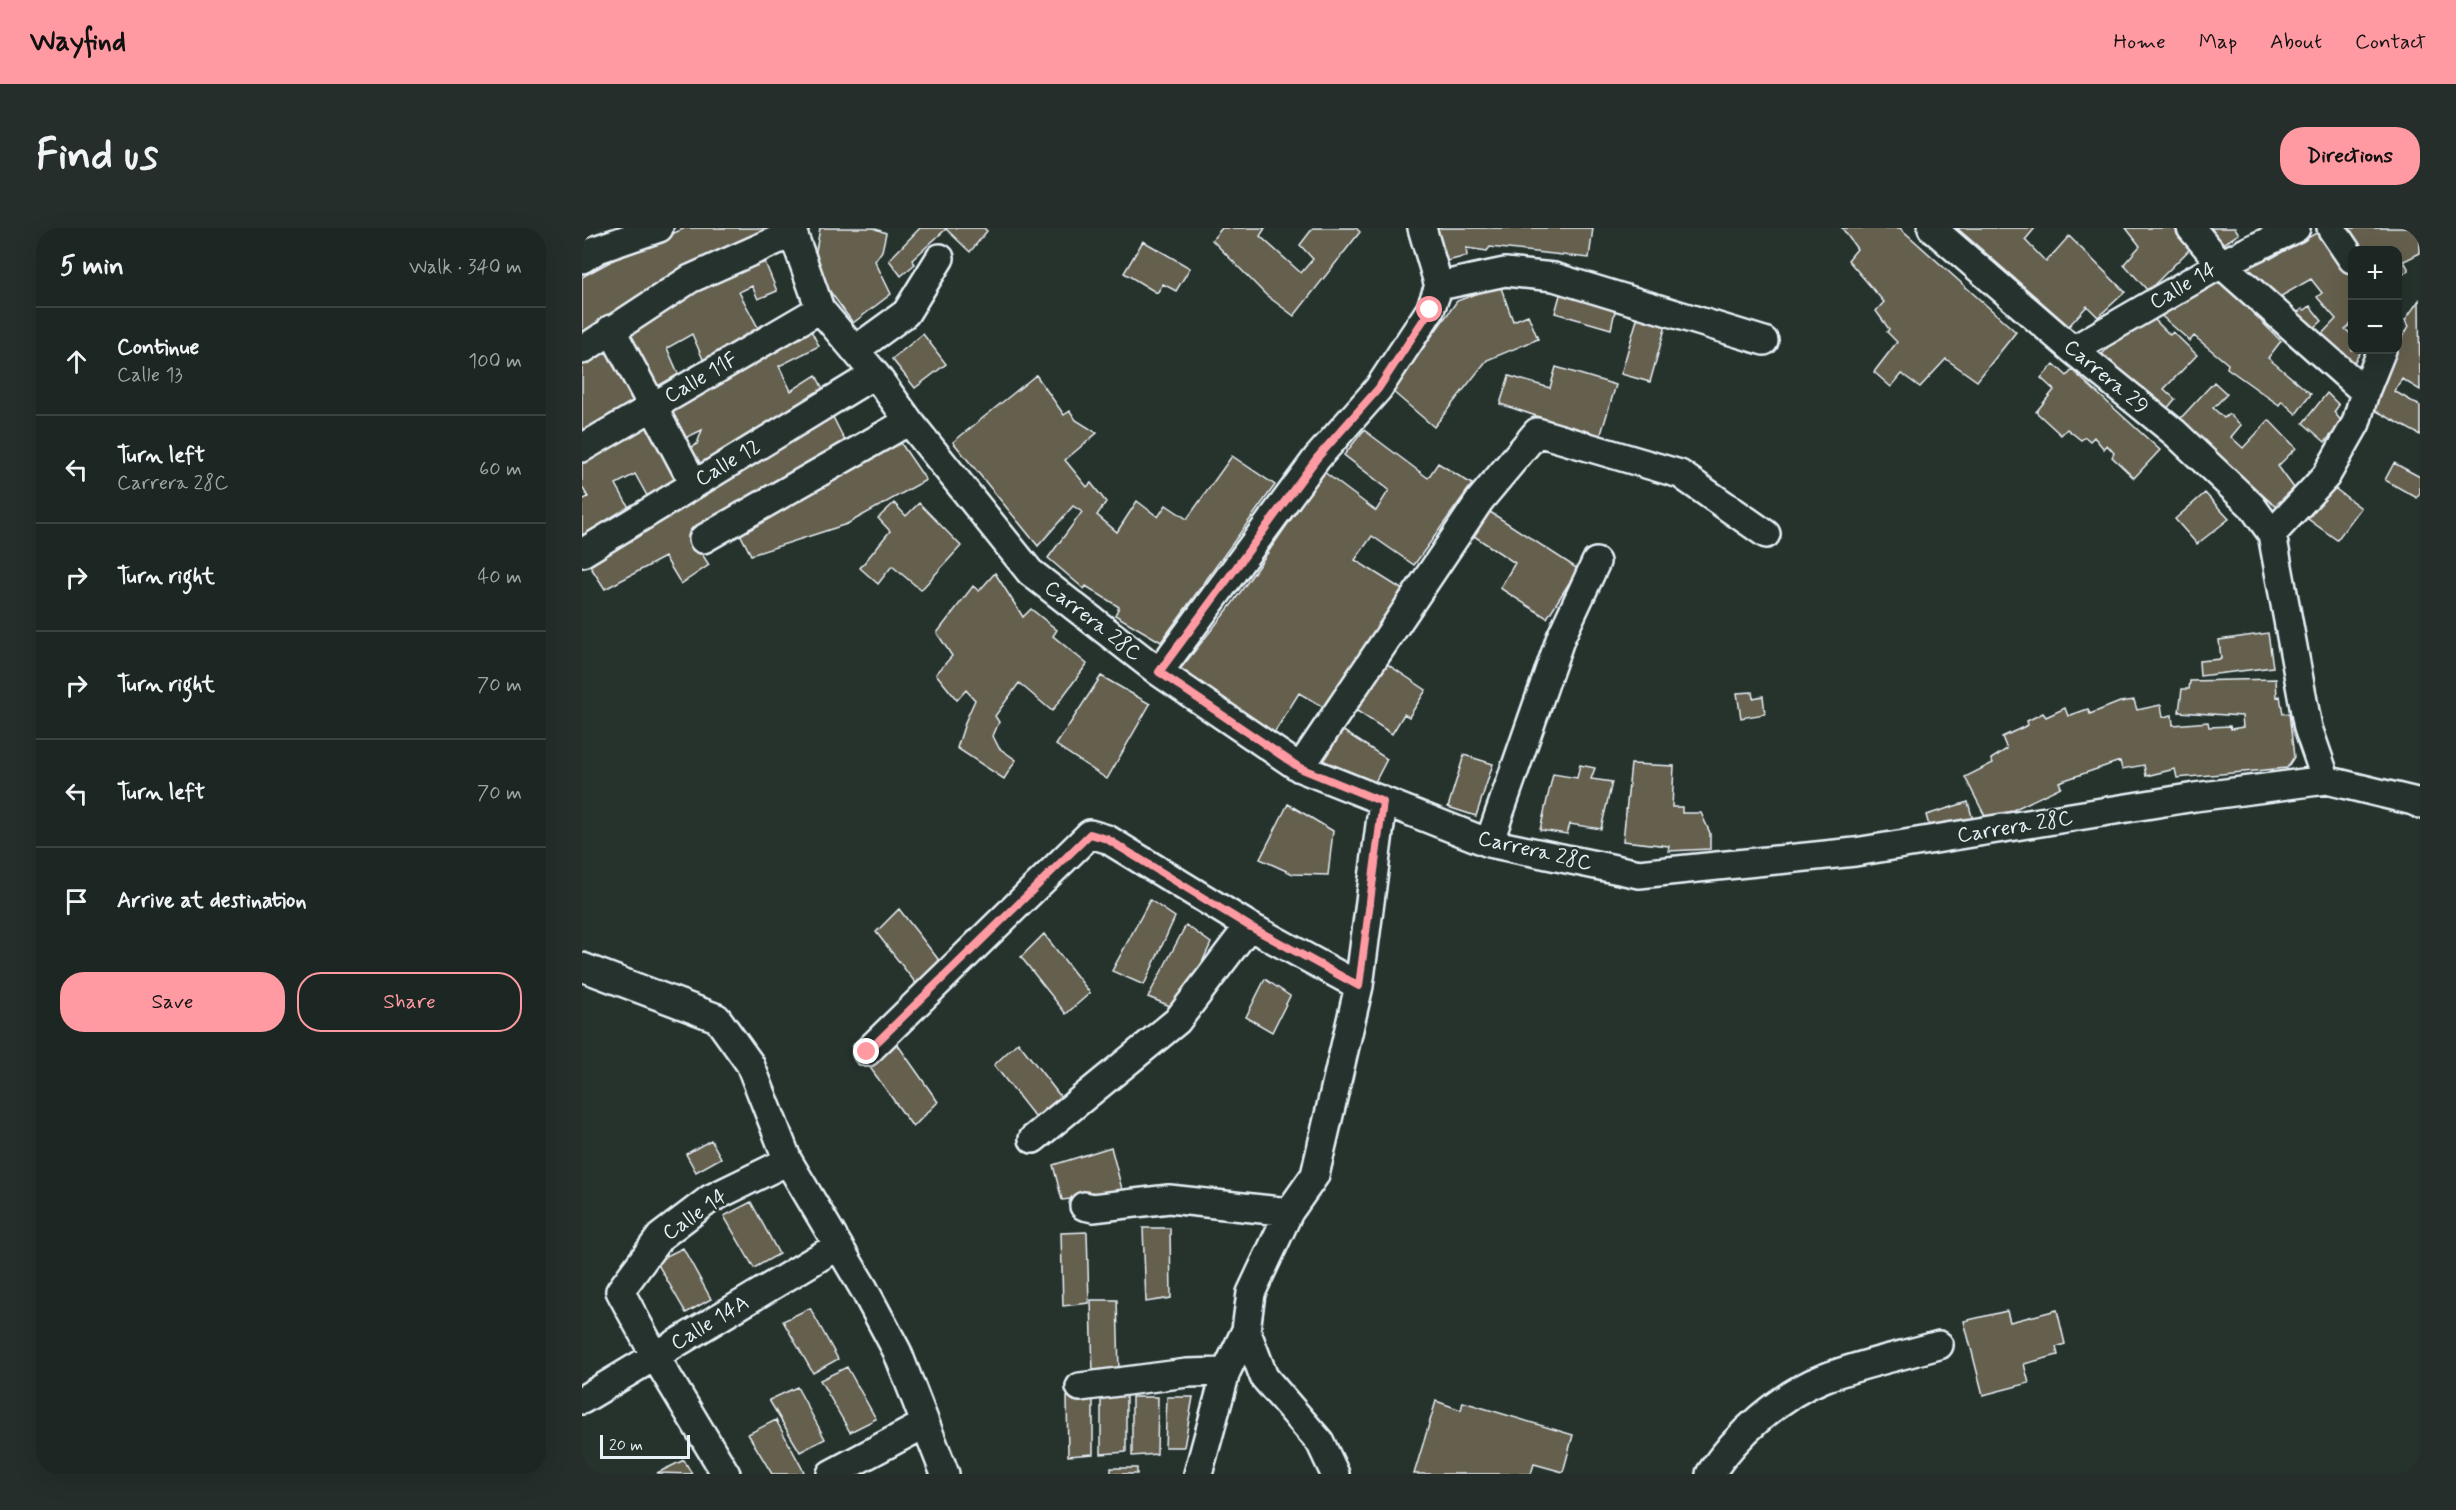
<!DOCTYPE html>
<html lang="en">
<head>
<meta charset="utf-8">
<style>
  :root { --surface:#1c2622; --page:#252e2a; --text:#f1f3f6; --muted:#a0a5a5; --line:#3a4340; --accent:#ff9aa2 }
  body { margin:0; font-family:Mynerve,sans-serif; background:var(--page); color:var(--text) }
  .controls { position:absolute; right:18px; top:18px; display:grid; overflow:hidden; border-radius:12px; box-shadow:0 6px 24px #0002 }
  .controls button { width:54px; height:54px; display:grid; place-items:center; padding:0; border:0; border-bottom:2px solid var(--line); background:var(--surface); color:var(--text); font:30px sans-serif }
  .scale { position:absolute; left:18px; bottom:15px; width:90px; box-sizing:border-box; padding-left:6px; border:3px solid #e8f1f8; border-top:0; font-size:16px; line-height:21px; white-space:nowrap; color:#e8f1f8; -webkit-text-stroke:4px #26332d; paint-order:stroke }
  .stop { position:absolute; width:18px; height:18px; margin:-14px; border:4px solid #ff9aa2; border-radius:50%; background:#fff }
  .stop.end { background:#ff9aa2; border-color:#fff; box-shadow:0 2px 6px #0008 }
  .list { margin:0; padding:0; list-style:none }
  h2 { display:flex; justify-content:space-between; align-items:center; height:78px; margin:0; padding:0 24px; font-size:26px }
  h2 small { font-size:20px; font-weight:400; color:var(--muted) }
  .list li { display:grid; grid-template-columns:39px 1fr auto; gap:18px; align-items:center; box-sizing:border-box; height:108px; padding:0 24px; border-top:2px solid var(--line) }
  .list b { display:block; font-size:22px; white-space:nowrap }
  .list p { margin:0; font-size:20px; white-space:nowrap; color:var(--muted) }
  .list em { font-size:20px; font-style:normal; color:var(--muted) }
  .actions { display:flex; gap:12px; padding:18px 24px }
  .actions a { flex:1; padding:14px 0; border:2px solid var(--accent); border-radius:24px; text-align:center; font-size:21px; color:var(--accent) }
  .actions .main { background:var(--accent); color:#111 }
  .icon { flex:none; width:33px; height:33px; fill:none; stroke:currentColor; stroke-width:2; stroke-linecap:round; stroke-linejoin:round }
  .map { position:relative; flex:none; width:1838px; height:1246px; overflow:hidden; border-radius:24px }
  header { display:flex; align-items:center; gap:36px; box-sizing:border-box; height:84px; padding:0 30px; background:var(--accent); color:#111 }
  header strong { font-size:28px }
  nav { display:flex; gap:33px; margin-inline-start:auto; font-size:21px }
  .intro { display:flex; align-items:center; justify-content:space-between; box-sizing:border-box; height:144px; padding:0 36px }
  h1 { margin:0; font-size:42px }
  .button { padding:15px 27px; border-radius:24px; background:var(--accent); color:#111; font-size:21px; font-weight:700 }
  main { display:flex; gap:36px; padding:0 36px }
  aside { flex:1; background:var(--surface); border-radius:24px; box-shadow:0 6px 24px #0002 }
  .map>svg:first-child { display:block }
  .building { fill:#655e4e; stroke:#e8f1f8; stroke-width:1.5 }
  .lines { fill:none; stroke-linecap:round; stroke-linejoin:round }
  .street-casing { stroke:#e8f1f8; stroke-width:32 }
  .street { stroke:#26332d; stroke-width:27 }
  .route { stroke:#ff9aa2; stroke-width:8 }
  .labels { text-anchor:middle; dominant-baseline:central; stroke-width:4.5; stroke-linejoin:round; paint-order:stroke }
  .street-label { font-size:21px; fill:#e8f1f8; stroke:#26332d }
</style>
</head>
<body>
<header>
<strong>Wayfind</strong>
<nav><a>Home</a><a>Map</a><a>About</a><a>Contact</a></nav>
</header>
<div class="intro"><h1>Find us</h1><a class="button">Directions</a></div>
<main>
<aside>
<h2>5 min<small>Walk · 340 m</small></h2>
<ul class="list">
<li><svg class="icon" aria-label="ahead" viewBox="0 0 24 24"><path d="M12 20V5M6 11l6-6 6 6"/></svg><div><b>Continue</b><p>Calle 13</p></div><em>100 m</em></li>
<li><svg class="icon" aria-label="left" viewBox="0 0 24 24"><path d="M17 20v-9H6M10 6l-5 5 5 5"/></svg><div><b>Turn left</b><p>Carrera 28C</p></div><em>60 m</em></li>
<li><svg class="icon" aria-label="right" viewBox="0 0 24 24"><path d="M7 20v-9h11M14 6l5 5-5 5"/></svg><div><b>Turn right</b></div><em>40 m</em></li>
<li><svg class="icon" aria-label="right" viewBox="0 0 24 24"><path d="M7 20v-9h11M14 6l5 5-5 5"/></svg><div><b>Turn right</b></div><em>70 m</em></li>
<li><svg class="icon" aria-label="left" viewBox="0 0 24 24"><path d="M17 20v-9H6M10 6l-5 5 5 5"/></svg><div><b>Turn left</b></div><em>70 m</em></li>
<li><svg class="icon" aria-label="arrive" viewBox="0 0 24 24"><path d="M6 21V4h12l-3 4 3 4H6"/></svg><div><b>Arrive at destination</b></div></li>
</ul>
<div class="actions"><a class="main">Save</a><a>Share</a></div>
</aside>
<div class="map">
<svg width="1838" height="1246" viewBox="0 0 1838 1246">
  <rect width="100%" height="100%" fill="#26332d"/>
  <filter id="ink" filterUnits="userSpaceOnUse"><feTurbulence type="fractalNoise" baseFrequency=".0167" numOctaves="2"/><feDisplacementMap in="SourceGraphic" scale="12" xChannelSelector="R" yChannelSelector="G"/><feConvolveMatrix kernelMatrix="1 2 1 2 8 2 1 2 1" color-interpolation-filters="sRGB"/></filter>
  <g filter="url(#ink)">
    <path class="building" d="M 103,0 L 195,0 L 25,87 L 27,93 L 0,109 L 0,49 L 61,16 L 62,19 Z
      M 238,0 L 291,0 L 304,5 L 300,23 L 293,33 L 309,66 L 271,95 L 231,40 Z
      M 338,0 L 402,0 L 405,3 L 388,24 L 364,1 L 330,32 L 333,36 L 319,48 L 307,32 Z
      M 640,0 L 683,0 L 678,8 L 719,45 L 731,31 L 718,17 L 731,0 L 774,0 L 778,4 L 712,88 L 684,67 L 630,12 Z
      M 855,0 L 1011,0 L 1007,30 L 908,19 L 905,23 L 884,20 L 885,28 L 865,33 Z
      M 1260,0 L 1318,0 L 1434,104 L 1395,153 L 1364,131 L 1338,159 L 1320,146 L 1309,159 L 1292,144 L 1315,114 L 1305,104 L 1307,101 L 1294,83 L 1302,74 L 1266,32 L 1275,21 Z
      M 1375,0 L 1453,0 L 1443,12 L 1464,34 L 1487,8 L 1543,64 L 1516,89 L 1505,78 L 1487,98 Z
      M 1544,0 L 1592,0 L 1610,19 L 1566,63 L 1542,36 L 1558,18 Z
      M 1629,0 L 1653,0 L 1657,6 L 1640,17 Z
      M 1761,0 L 1838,0 L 1838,25 L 1822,33 L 1827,42 L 1816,50 L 1816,22 L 1776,22 Z
      M 1738,3 L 1770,49 L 1770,95 L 1763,101 L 1770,107 L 1770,122 L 1780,122 L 1767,142 L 1734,112 L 1754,91 L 1735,69 L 1740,65 L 1729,51 L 1689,74 L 1660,41 L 1684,27 L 1688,31 Z
      M 561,13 L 608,40 L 594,63 L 581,56 L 575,65 L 542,45 Z
      M 180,27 L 195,63 L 176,71 L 170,58 L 157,64 L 180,107 L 124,138 L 110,106 L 85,120 L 99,152 L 70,170 L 40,101 Z
      M 1637,51 L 1699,113 L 1686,130 L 1729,166 L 1714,186 L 1700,173 L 1697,177 L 1645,140 L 1646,136 L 1612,108 L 1608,113 L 1575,84 L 1606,67 L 1609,69 L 1620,58 L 1624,63 Z
      M 918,57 L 931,93 L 946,87 L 956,111 L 905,132 L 852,199 L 810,163 L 875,73 Z
      M 980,60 L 1035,74 L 1029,101 L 973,85 Z
      M 1837,72 L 1838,162 L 1820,151 L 1812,163 L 1838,178 L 1838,207 L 1787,179 L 1813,122 L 1816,122 L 1816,117 L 1827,98 L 1823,92 Z
      M 1728,78 L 1740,93 L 1724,107 L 1707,91 L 1720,81 L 1723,82 Z
      M 1058,81 L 1086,90 L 1068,154 L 1039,146 Z
      M 1567,86 L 1588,107 L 1591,104 L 1615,127 L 1582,161 L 1593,171 L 1584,182 L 1519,127 L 1555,91 Z
      M 225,95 L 237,118 L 197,138 L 209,163 L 234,147 L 245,169 L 113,248 L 100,224 L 115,216 L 120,202 L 97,213 L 79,179 Z
      M 341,106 L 364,136 L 333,160 L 310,131 Z
      M 25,111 L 60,179 L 6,209 L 0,199 L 0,126 Z
      M 1472,136 L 1485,148 L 1490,142 L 1578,222 L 1552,250 L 1530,229 L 1532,225 L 1525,217 L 1522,221 L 1512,209 L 1508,213 L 1503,209 L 1499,212 L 1485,201 L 1479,207 L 1454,184 L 1472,162 L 1459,150 Z
      M 974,139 L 1034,157 L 1018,209 L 918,176 L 927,148 L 968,160 Z
      M 454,147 L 482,187 L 488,183 L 494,192 L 515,205 L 483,232 L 505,259 L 509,255 L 524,274 L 515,287 L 535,304 L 555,273 L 576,289 L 584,277 L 605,291 L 650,228 L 693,257 L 579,414 L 533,387 L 537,379 L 504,358 L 502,361 L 466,330 L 500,284 L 491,278 L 456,318 L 371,214 Z
      M 1632,154 L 1645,166 L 1631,180 L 1642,190 L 1647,186 L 1659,197 L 1649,209 L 1661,220 L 1687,192 L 1714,220 L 1696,238 L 1712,260 L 1693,278 L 1597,192 Z
      M 1745,165 L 1757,177 L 1752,184 L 1760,194 L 1743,214 L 1721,195 Z
      M 246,179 L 266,219 L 110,310 L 127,337 L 99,356 L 83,329 L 23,361 L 4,332 Z
      M 67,189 L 102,254 L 68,273 L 53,246 L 34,256 L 51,287 L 0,317 L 0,272 L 6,269 L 0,259 L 0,230 Z
      M 782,202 L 846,250 L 856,235 L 890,256 L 832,337 L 790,308 L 773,332 L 821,362 L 741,479 L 717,465 L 689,510 L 596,444 L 650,376 L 742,244 L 794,283 L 807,262 L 762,227 Z
      M 314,208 L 344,252 L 265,296 L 169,327 L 153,296 Z
      M 1812,235 L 1838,249 L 1838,265 L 1835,270 L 1803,252 Z
      M 1751,259 L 1779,280 L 1755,312 L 1726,291 Z
      M 1623,265 L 1647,291 L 1615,316 L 1593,291 Z
      M 312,275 L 324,288 L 337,275 L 379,318 L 339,362 L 310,338 L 296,356 L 278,340 L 308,303 L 296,290 Z
      M 905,282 L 996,341 L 965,390 L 918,360 L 933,335 L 889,306 Z
      M 413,345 L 441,389 L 449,381 L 475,402 L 471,408 L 505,436 L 470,483 L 437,455 L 413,488 L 417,494 L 411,508 L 417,520 L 434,532 L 422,551 L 375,520 L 384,492 L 393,472 L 384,462 L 375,472 L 354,446 L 370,428 L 355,405 L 391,358 L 397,363 Z
      M 1686,405 L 1691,439 L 1618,448 L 1617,433 L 1639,431 L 1637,412 Z
      M 802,434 L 844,462 L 827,489 L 822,486 L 810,506 L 772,481 Z
      M 519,448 L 568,476 L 525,551 L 474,517 Z
      M 1694,451 L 1695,469 L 1698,468 L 1701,486 L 1707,485 L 1712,529 L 1705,540 L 1595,550 L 1593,541 L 1564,548 L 1562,537 L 1540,541 L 1538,533 L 1477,554 L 1479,559 L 1406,594 L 1383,549 L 1411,535 L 1409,531 L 1425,521 L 1420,509 L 1446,497 L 1445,493 L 1461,485 L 1464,489 L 1483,480 L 1486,488 L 1506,481 L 1508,486 L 1538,474 L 1552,472 L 1555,482 L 1579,477 L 1581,489 L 1590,487 L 1591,497 L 1626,494 L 1627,499 L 1648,498 L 1649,501 L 1661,499 L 1660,488 L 1597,484 L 1600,461 L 1607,461 L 1608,453 Z
      M 1170,464 L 1171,470 L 1181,468 L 1183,486 L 1159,490 L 1155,465 Z
      M 760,502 L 805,531 L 793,554 L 740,532 Z
      M 882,527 L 911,536 L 894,588 L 866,579 Z
      M 1049,536 L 1092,538 L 1090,579 L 1100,579 L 1100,585 L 1119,585 L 1128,605 L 1128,621 L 1086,623 L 1087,618 L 1041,613 Z
      M 998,537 L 1013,540 L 1009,551 L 1030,554 L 1019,601 L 988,596 L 985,606 L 958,602 L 971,546 L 995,550 Z
      M 1386,574 L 1391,592 L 1349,605 L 1344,587 Z
      M 706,576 L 751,603 L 746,647 L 711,646 L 678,631 Z
      M 568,672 L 593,689 L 562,757 L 530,743 Z
      M 317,681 L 363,740 L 339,762 L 294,704 Z
      M 604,697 L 629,715 L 598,782 L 566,769 Z
      M 462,706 L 508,765 L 484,786 L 439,729 Z
      M 683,751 L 708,768 L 690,804 L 664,789 Z
      M 313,813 L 356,874 L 331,899 L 287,838 Z
      M 436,814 L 482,873 L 457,894 L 412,837 Z
      M 129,912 L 139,930 L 114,944 L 104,926 Z
      M 529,919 L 541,965 L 480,972 L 471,937 Z
      M 169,974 L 197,1026 L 172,1040 L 142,988 Z
      M 561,1000 L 588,1000 L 589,1070 L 564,1074 Z
      M 505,1004 L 507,1075 L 481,1078 L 479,1005 Z
      M 101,1020 L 129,1071 L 104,1085 L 74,1033 Z
      M 509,1072 L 535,1072 L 537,1142 L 511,1146 Z
      M 228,1080 L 256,1131 L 231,1145 L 201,1093 Z
      M 1475,1082 L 1483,1116 L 1474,1119 L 1476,1127 L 1442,1136 L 1447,1155 L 1401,1167 L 1382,1093 L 1425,1083 L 1428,1094 Z
      M 265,1139 L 294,1191 L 268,1204 L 238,1152 Z
      M 215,1159 L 243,1211 L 218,1224 L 187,1172 Z
      M 544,1166 L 544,1224 L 519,1226 L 519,1167 Z
      M 485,1169 L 511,1169 L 511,1226 L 486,1228 Z
      M 550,1169 L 576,1169 L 575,1226 L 550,1228 Z
      M 585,1169 L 611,1169 L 602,1219 L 583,1219 Z
      M 854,1173 L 879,1182 L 881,1174 L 991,1207 L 981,1244 L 952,1236 L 949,1246 L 832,1246 Z
      M 194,1192 L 222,1244 L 218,1246 L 190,1246 L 166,1206 Z
      M 102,1232 L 110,1246 L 75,1245 Z
      M 529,1240 L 555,1240 L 555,1246 L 529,1246 Z"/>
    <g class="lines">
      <g class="street-casing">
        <path id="street" d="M 212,0 L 211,5 L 238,81 L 293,146 L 327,193 L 448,344 L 577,444 L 718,540 L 907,615 L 1057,646 L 1273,624 L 1613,569 L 1744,552 L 1831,573 L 1838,576
          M 1350,0 L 1491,122 L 1593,205 L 1670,278 L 1690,306 L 1726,500 L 1744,552
          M 1609,0 L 1639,36 L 1783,164
          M 1749,0 L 1770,31
          M 0,31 L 16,21 L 77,0
          M 857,58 L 923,44 L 972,49 L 1182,113
          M 29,101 L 112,256
          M 0,122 L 108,51 L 211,5
          M 273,122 L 324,85 L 358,30
          M 1491,122 L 1639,36 L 1714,0
          M 0,220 L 238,81
          M 1690,306 L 1744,248 L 1774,195 L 1783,164 L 1800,122
          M 121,311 L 327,193
          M 0,325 L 293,146
          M 577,444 L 735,230 L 796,161 L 848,82 L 857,58 L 840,0
          M 718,540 L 898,272 L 955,204 L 1098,246 L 1184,306
          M 907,615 L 979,409 L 1014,334
          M 0,739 L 135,790 L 168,836 L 206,933 L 282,1061 L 315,1123 L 363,1246
          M 285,824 L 508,606 L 525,611 L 667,698 L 777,758
          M 451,911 L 595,793 L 667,698
          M 502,978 L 511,980 L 587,971 L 707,984
          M 664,1102 L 682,1149 L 738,1214 L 753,1246
          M 498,1159 L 605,1145 L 644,1144
          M 0,1172 L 256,1018
          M 144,1246 L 73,1128 L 38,1063 L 78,1009 L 128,971 L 206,933
          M 249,1246 L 343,1196
          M 616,1246 L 644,1144 L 664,1102 L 669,1065 L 707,984 L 733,947 L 777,758 L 801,574
          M 1128,1246 C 1154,1207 1198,1167 1242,1150 C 1279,1136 1319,1128 1357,1117"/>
      </g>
      <use href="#street" class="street"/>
    </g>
  </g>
  <g class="lines" filter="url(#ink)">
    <path class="route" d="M 285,824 L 508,606 L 525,611 L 667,698 L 777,758 L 801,574 L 718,540 L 577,444 L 735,230 L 796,161 L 848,82"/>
  </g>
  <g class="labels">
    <g class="street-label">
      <text transform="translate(1601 58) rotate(-30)">Calle 14</text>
      <text transform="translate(1524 149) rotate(40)">Carrera 29</text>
      <text transform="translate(119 150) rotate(-30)">Calle 11F</text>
      <text transform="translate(146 235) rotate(-31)">Calle 12</text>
      <text transform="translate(511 393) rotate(38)">Carrera 28C</text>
      <text transform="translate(1433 599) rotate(-9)">Carrera 28C</text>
      <text transform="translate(953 623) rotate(13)">Carrera 28C</text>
      <text transform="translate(113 987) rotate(-35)">Calle 14</text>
      <text transform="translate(128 1095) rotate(-31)">Calle 14A</text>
    </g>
  </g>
</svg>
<div class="controls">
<button>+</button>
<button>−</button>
</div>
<div class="scale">20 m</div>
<div class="stop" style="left:848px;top:82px"></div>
<div class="stop end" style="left:285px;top:824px"></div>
</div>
</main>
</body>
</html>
